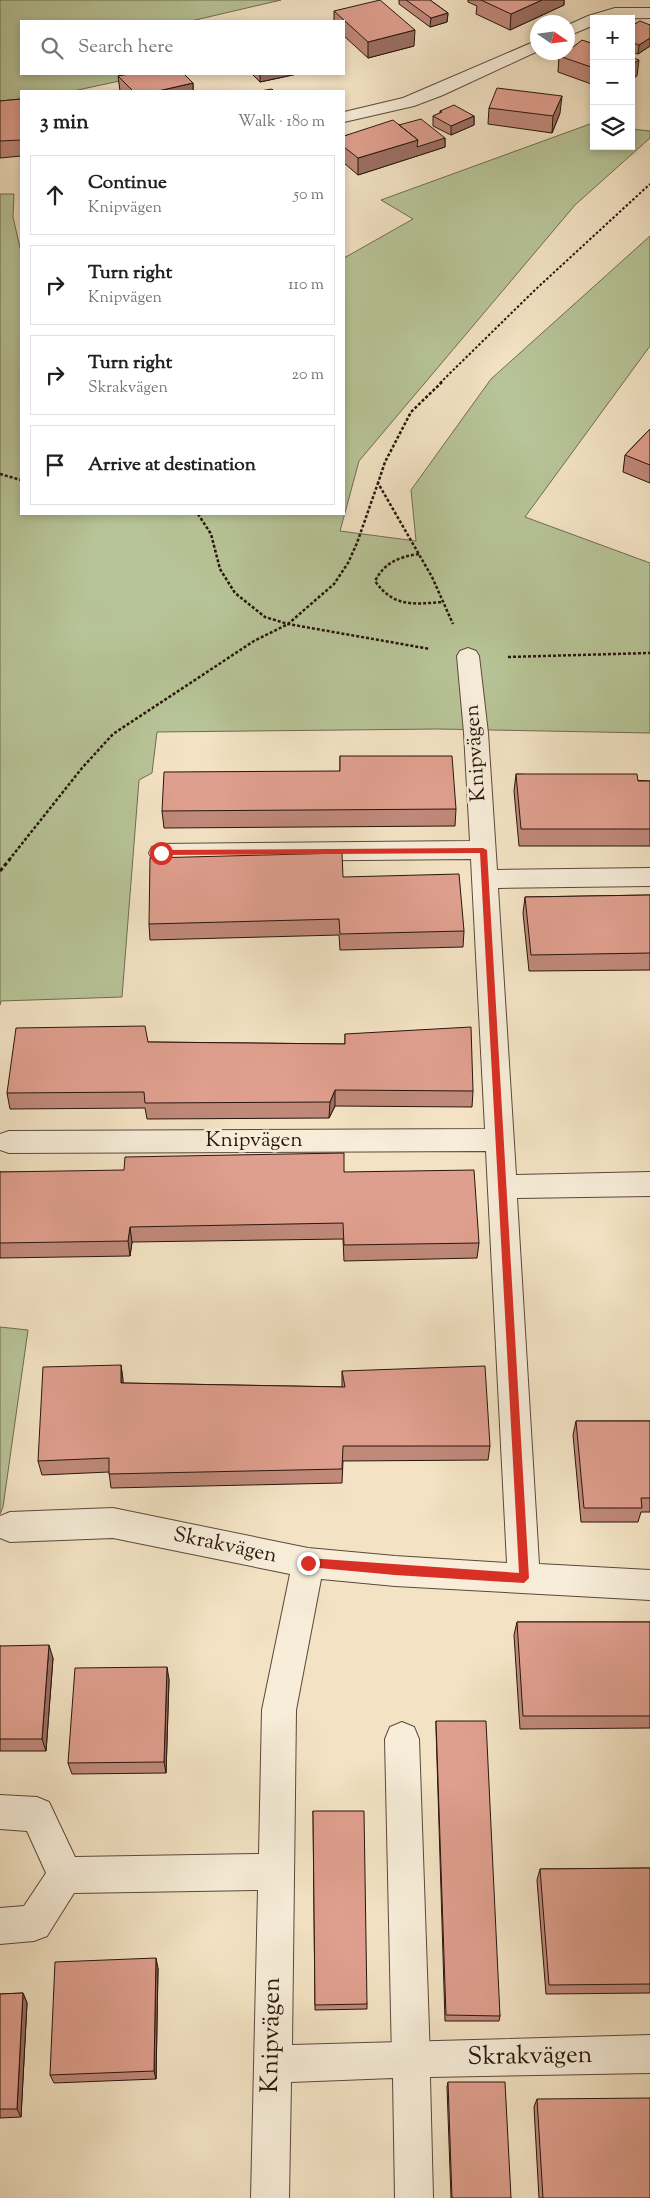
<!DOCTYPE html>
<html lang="en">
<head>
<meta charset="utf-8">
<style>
  :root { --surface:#fff; --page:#f2f2f2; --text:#202124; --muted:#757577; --line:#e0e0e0 }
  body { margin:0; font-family:"Sorts Mill Goudy",serif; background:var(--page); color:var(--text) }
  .controls { position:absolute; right:15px; top:15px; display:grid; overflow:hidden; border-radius:0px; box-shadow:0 2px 8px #0003 }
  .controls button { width:45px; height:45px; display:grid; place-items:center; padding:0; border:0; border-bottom:1px solid var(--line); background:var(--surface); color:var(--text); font:25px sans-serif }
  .compass { position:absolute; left:530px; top:15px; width:45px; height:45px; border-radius:50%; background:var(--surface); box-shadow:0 2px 8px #0003; rotate:103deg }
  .stop { position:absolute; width:15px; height:15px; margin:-11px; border:4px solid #d93025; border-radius:50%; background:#fff }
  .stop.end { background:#d93025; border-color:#fff; box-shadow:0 1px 5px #0008 }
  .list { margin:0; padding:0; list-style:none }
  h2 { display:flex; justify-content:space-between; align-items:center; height:65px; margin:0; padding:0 20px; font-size:21px }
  h2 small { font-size:16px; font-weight:400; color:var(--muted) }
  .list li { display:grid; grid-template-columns:32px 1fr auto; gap:15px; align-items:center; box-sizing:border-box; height:80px; margin:0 10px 10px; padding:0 10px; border:1px solid var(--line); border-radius:0px }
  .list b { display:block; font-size:19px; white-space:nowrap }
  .list p { margin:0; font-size:16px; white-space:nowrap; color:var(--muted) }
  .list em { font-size:16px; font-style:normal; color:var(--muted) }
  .icon { flex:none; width:28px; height:28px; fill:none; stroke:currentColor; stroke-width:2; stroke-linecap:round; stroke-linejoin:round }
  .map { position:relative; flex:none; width:650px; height:2198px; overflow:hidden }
  .search { position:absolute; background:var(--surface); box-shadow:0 2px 8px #0003; left:20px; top:20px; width:325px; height:55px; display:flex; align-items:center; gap:12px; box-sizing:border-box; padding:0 18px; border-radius:0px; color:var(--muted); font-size:19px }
  .panel { position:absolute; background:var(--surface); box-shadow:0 2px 8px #0003; left:20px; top:90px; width:325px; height:425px; border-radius:0px }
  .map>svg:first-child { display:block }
  .green { fill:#b7c497; stroke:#706c52 }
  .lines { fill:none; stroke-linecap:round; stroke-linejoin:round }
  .lane-casing { stroke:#5b483b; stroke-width:2 }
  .street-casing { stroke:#5b483b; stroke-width:2 }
  .path-far2 { stroke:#28150d; stroke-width:2; stroke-dasharray:2.5 2; stroke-linecap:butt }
  .path-far1 { stroke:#28150d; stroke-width:2.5; stroke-dasharray:3 2; stroke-linecap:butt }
  .path { stroke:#28150d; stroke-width:3; stroke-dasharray:4 2.5; stroke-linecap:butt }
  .lane { fill:#f7edd9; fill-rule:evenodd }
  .street { fill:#f7edd9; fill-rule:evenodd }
  .wall { fill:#c0897a; stroke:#28150d }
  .shaded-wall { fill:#9c6f63; stroke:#28150d }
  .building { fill:#df9f8e; stroke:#28150d }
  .route { fill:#d93025 }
  .labels { text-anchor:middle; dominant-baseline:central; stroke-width:5; stroke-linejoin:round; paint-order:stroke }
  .street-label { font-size:21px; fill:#28150d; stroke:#f7edd9 }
  .near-street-label { font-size:25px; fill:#28150d; stroke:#f7edd9 }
</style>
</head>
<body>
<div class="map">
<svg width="650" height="2198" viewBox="0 0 650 2198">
  <rect width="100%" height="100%" fill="#f3e3c4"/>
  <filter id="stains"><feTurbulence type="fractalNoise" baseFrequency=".004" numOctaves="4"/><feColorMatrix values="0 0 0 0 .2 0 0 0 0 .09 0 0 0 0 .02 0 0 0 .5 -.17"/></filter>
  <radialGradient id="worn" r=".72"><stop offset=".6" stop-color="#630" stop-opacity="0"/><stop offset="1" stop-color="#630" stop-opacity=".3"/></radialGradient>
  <path class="green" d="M 0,0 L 281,0 L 191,21 L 21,21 L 21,74 L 152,74 L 73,91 L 21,91 L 21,101 L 0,103 Z
    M 590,124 L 594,124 L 594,146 L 631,146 L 631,129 L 650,131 L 650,138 L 575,205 L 359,461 L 340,531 L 416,541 L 411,490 L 491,379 L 650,236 L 650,346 L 525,517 L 650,563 L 650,733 L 438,729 L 157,732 L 152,773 L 139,780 L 122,997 L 1,1001 L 0,1005 L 0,194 L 14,194 L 13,217 L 21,252 L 21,514 L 344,514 L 344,258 L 413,219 L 381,200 Z
    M 0,1327 L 28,1330 L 3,1507 L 0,1514 Z"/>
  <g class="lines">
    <g class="lane-casing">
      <path id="lane" d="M 402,1722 L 414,1727 L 419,1739 L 430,2059 L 424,2072 L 411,2078 L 398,2072 L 392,2059 L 385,1739 L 390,1727 Z"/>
    </g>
    <g class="street-casing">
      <path id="street" d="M 615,8 L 650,8 L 650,18 L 594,19 L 594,25 L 568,36 L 568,25 L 588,16 Z
        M 538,40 L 538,51 L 443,95 L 414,106 L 344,122 L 344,112 L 403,98 Z
        M 468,648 L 476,651 L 479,656 L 488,733 L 497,870 L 650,868 L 650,886 L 498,888 L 516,1175 L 650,1172 L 650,1196 L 517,1198 L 539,1564 L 650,1570 L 650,1600 L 395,1586 L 321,1579 L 296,1710 L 292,2045 L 650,2035 L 650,2073 L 430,2077 L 433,2198 L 395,2198 L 393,2078 L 291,2082 L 289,2198 L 251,2198 L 258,1890 L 74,1893 L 47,1936 L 34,1941 L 0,1944 L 0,1908 L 24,1906 L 46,1873 L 27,1831 L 0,1829 L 0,1795 L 37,1797 L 49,1802 L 75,1857 L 259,1854 L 262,1710 L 290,1574 L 113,1538 L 10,1542 L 0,1538 L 0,1516 L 10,1512 L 113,1508 L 308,1548 L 395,1556 L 507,1563 L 486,1151 L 9,1153 L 0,1150 L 0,1134 L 9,1131 L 485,1129 L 471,859 L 161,862 L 152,859 L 149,853 L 152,847 L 161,844 L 470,841 L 464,733 L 457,656 L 460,651 Z"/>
    </g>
    <path class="path-far2" d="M 440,383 L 536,289 L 650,184"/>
    <path class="path-far1" d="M 442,382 L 411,412 L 385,462 L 378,483 L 432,577 L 453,624
      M 0,474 L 21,480
      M 198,514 L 211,534 L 220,569 L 235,593 L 265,617 L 288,624 L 430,649
      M 419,554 C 399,557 385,562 375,581 C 394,608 414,604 443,602
      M 508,657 L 650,653
      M 9,860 L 82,768 L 113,734 L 254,641 L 288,624 L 334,584 L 348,563 L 357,543 L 378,483"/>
    <path class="path" d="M 0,871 L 10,859"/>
    <use href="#lane" class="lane"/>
    <use href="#street" class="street"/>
  </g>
  <path class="wall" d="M 399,0 L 430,0 L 448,13 L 447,22 L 430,27 L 399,4 Z
    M 468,0 L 564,0 L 564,5 L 510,30 L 476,14 L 477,6 L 468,2 Z
    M 334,11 L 414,46 L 368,58 L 344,36 L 344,21 L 334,21 Z
    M 650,25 L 650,46 L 638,54 L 631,52 L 631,26 Z
    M 594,44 L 594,85 L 558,72 L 559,56 Z
    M 252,74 L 297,74 L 260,82 Z
    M 118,76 L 193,83 L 193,91 L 120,91 Z
    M 21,99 L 21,156 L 0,158 L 0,101 Z
    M 489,108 L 560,113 L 552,133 L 488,124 Z
    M 440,111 L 474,116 L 474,125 L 451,135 L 433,126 L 433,116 L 440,113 Z
    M 399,125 L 445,138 L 445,147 L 358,175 L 344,163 L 344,136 Z
    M 650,429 L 650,483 L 623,472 L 625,455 Z
    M 340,756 L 456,809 L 455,826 L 164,828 L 162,811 L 340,771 Z
    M 516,774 L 650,781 L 650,846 L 519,846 L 514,791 Z
    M 343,877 L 464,931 L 463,947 L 340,950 L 339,935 L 150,940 L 149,924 Z
    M 650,895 L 650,970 L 529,971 L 523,913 L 525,897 Z
    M 345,1034 L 473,1091 L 472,1107 L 335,1106 L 329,1118 L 147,1119 L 145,1108 L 10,1109 L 7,1093 L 148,1042 L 345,1044 Z
    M 0,1172 L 344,1172 L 479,1243 L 477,1258 L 344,1261 L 343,1239 L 132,1242 L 130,1256 L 0,1258 Z
    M 121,1365 L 123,1383 L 342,1387 L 342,1371 L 490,1446 L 488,1460 L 343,1461 L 342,1483 L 111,1488 L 109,1472 L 42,1475 L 38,1461 Z
    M 576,1421 L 650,1421 L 650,1512 L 641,1512 L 638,1522 L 581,1522 L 573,1435 Z
    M 517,1622 L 650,1622 L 650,1728 L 520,1729 L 514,1635 Z
    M 0,1646 L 53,1658 L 46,1751 L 0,1751 Z
    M 169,1679 L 166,1773 L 72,1774 L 68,1763 Z
    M 436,1721 L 500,2016 L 499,2021 L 445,2021 L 436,1728 Z
    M 313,1811 L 367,2004 L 367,2009 L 315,2010 Z
    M 650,1868 L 650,1993 L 546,1994 L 537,1880 L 540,1869 Z
    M 158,1968 L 156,2079 L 54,2083 L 50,2075 Z
    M 23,1993 L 27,2003 L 21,2117 L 0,2118 L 0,1994 Z
    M 448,2082 L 511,2198 L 451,2198 L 447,2087 Z
    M 537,2099 L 650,2198 L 539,2198 L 534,2107 Z"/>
  <path class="shaded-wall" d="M 542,0 L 564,0 L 564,5 L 510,30 L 511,14 Z
    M 448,13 L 447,22 L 430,27 L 431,18 Z
    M 415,30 L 414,46 L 368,58 L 368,42 Z
    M 650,38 L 650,46 L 638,54 L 639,45 Z
    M 639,60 L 637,76 L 631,80 L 631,65 Z
    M 260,74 L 297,74 L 260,82 Z
    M 193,83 L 193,91 L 158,91 Z
    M 562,96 L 560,113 L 552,133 L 553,116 Z
    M 474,116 L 474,125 L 451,135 L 451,126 Z
    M 445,138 L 445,147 L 358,175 L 358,158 L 418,140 Z
    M 335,1090 L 335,1106 L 329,1118 L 330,1102 Z
    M 130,1227 L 132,1242 L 130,1256 L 128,1241 Z
    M 121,1365 L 123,1379 L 123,1397 L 121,1383 Z
    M 49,1645 L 53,1658 L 46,1751 L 42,1739 Z
    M 167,1667 L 169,1679 L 166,1773 L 164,1762 Z
    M 156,1958 L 158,1968 L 156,2079 L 154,2071 Z
    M 23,1993 L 27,2003 L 21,2117 L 17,2109 Z"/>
  <path class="building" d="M 380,0 L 415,30 L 368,42 L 334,11 Z
    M 406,0 L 430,0 L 448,13 L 431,18 Z
    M 481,0 L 542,0 L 511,14 Z
    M 640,21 L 650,25 L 650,38 L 639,45 L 631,42 L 631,26 Z
    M 582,40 L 594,44 L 594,68 L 559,56 L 565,52 L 568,52 L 568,51 Z
    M 631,57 L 639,60 L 631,65 Z
    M 129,74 L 184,74 L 193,83 L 158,91 L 133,91 L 118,76 Z
    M 497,88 L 562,96 L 553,116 L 489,108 Z
    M 272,89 L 274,91 L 260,91 Z
    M 21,99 L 21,140 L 0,141 L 0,101 Z
    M 454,105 L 474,116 L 451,126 L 433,116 L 442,112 L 440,111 Z
    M 421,119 L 445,138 L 417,147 L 418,140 L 399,125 Z
    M 393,120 L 418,140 L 358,158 L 344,147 L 344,136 Z
    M 650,429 L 650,465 L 625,455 Z
    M 340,756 L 452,756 L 456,809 L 162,811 L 164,772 L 340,771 Z
    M 516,774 L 637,774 L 638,781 L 650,781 L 650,829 L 521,829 Z
    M 342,853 L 343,877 L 459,874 L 464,931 L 340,934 L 339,919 L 149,924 L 150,858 Z
    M 650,895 L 650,953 L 531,955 L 525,897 Z
    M 145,1026 L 148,1042 L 345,1044 L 345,1034 L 471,1027 L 473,1091 L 335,1090 L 330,1102 L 145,1103 L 144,1092 L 7,1093 L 16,1028 Z
    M 344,1153 L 344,1172 L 474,1170 L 479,1243 L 344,1245 L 343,1223 L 130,1227 L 128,1241 L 0,1243 L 0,1172 L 124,1170 L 125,1157 Z
    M 121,1365 L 121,1383 L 345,1387 L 342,1371 L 485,1366 L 490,1446 L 343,1446 L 342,1469 L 109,1474 L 109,1458 L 38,1461 L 43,1367 Z
    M 576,1421 L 650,1421 L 650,1498 L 641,1498 L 642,1508 L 584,1508 Z
    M 517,1622 L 650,1622 L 650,1716 L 523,1716 Z
    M 49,1645 L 42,1739 L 0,1739 L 0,1646 Z
    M 167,1667 L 164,1762 L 68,1763 L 75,1668 Z
    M 436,1721 L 486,1721 L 500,2016 L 446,2015 Z
    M 313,1811 L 364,1811 L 367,2004 L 315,2005 Z
    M 650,1868 L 650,1984 L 549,1985 L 540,1869 Z
    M 156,1958 L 154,2071 L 50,2075 L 55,1962 Z
    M 23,1993 L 17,2109 L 0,2109 L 0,1994 Z
    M 448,2082 L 505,2082 L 511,2198 L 452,2198 Z
    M 650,2098 L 650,2198 L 543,2198 L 537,2099 Z"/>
  <path class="route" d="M 483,848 L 487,850 L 529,1578 L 524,1583 L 395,1575 L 308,1567 L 304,1563 L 308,1558 L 519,1573 L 480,853 L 161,855 L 158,853 L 161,850 Z"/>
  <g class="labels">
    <g class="street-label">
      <text transform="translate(476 753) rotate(-94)">Knipvägen</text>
      <text x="254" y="1141">Knipvägen</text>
      <text transform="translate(225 1546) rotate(12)">Skrakvägen</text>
    </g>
    <g class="near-street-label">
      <text transform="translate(272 2035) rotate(-89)">Knipvägen</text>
      <text transform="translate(530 2057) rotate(-1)">Skrakvägen</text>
    </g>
  </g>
  <rect width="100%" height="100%" filter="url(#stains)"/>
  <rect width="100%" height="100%" fill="url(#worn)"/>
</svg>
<div class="controls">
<button>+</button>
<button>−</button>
<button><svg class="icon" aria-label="layers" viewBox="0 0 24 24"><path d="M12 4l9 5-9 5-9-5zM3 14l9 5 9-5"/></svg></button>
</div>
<svg class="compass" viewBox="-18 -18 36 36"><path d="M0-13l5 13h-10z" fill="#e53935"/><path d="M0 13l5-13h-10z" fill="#757577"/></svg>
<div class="stop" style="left:161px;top:853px"></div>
<div class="stop end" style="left:308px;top:1563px"></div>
<div class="search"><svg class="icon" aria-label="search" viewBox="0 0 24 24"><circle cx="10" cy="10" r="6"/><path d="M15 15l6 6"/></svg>Search here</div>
<section class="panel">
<h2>3 min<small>Walk · 180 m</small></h2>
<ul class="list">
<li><svg class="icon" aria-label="ahead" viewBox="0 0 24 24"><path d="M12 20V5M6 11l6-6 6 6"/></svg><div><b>Continue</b><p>Knipvägen</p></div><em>50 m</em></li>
<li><svg class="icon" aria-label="right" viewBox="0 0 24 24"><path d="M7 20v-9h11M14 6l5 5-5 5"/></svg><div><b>Turn right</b><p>Knipvägen</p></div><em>110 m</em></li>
<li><svg class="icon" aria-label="right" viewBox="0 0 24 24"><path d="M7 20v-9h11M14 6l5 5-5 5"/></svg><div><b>Turn right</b><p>Skrakvägen</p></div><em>20 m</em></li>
<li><svg class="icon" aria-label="arrive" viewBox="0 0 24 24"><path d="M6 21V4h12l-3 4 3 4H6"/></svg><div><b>Arrive at destination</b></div></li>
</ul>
</section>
</div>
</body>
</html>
